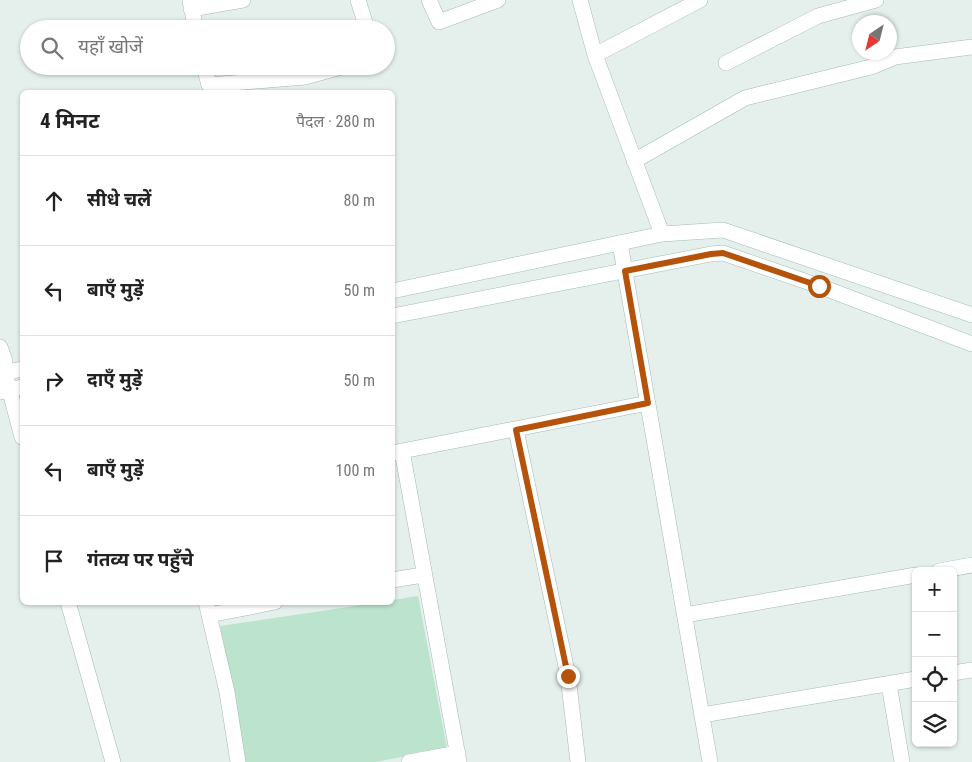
<!DOCTYPE html>
<html lang="hi">
<head>
<meta charset="utf-8">
<style>
  :root { --surface:#fff; --page:#f6f6f6; --text:#222; --muted:#767676; --line:#e0e0e0 }
  body { margin:0; font-family:"Roboto Condensed","Noto Sans Devanagari",sans-serif; background:var(--page); color:var(--text) }
  .controls { position:absolute; right:15px; bottom:15px; display:grid; overflow:hidden; border-radius:8px; box-shadow:0 1px 4px #0004 }
  .controls button { width:45px; height:45px; display:grid; place-items:center; padding:0; border:0; border-bottom:1px solid var(--line); background:var(--surface); color:var(--text); font:25px sans-serif }
  .compass { position:absolute; left:852px; top:15px; width:45px; height:45px; border-radius:50%; background:var(--surface); box-shadow:0 1px 4px #0004; rotate:215deg }
  .stop { position:absolute; width:15px; height:15px; margin:-11px; border:4px solid #b45309; border-radius:50%; background:#fff }
  .stop.end { background:#b45309; border-color:#fff; box-shadow:0 1px 5px #0008 }
  .list { margin:0; padding:0; list-style:none }
  h2 { display:flex; justify-content:space-between; align-items:center; height:65px; margin:0; padding:0 20px; font-size:21px }
  h2 small { font-size:16px; font-weight:400; color:var(--muted) }
  .list li { display:grid; grid-template-columns:32px 1fr auto; gap:15px; align-items:center; box-sizing:border-box; height:90px; padding:0 20px; border-top:1px solid var(--line) }
  .list b { display:block; font-size:19px; white-space:nowrap }
  .list em { font-size:16px; font-style:normal; color:var(--muted) }
  .icon { flex:none; width:28px; height:28px; fill:none; stroke:currentColor; stroke-width:2; stroke-linecap:round; stroke-linejoin:round }
  .map { position:relative; flex:none; width:972px; height:762px; overflow:hidden }
  .search { position:absolute; background:var(--surface); box-shadow:0 1px 4px #0004; left:20px; top:20px; width:375px; height:55px; display:flex; align-items:center; gap:12px; box-sizing:border-box; padding:0 18px; border-radius:28px; color:var(--muted); font-size:19px }
  .panel { position:absolute; background:var(--surface); box-shadow:0 1px 4px #0004; left:20px; top:90px; width:375px; height:515px; border-radius:8px }
  .map>svg:first-child { display:block }
  .green { fill:#bce3cd }
  .lines { fill:none; stroke-linecap:round; stroke-linejoin:round }
  .street-casing { stroke:#a6b9b6; stroke-width:16 }
  .secondary-casing { stroke:#a2bdb9; stroke-width:16 }
  .street { stroke:#fff; stroke-width:15 }
  .secondary { stroke:#fff; stroke-width:15 }
  .route { stroke:#b45309; stroke-width:6 }
</style>
</head>
<body>
<div class="map">
<svg width="972" height="762" viewBox="0 0 972 762">
  <rect width="100%" height="100%" fill="#e5f0ed"/>
  <path class="green" d="M 418,596 L 447,748 L 376,762 L 245,762 L 220,626 L 375,603 L 392,602 L 393,600 Z"/>
  <g class="lines">
    <g class="street-casing">
      <path id="street" d="M 358,0 L 367,29
        M 429,0 L 439,22 L 498,0
        M 580,0 L 595,55 L 662,234
        M 190,1 L 196,29
        M 191,9 L 243,0
        M 595,55 L 700,0
        M 726,63 L 818,16 L 876,0
        M 204,66 L 209,85 L 305,77 L 345,66
        M 634,161 L 745,98 L 871,67 L 895,57 L 972,47
        M 620,243 L 710,762
        M 0,347 L 5,361 L 5,373 L 22,437
        M 516,430 L 568,676 L 578,762
        M 402,451 L 459,762
        M 392,453 L 648,403
        M 939,571 L 972,565
        M 392,580 L 423,575
        M 68,602 L 113,762
        M 206,602 L 227,692 L 238,762
        M 209,615 L 275,602
        M 685,615 L 916,575
        M 953,673 L 972,670
        M 889,684 L 902,762
        M 702,715 L 916,679
        M 409,762 L 458,753"/>
    </g>
    <g class="secondary-casing">
      <path id="secondary" d="M 392,291 L 662,234 L 723,230 L 972,315
        M 392,316 L 711,254 L 723,253 L 819,286 L 972,344
        M 0,374 L 22,369
        M 0,392 L 22,387"/>
    </g>
    <use href="#street" class="street"/>
    <use href="#secondary" class="secondary"/>
  </g>
  <g class="lines">
    <path class="route" d="M 568,676 L 516,430 L 648,403 L 625,271 L 711,254 L 723,253 L 819,286"/>
  </g>
</svg>
<div class="controls">
<button>+</button>
<button>−</button>
<button><svg class="icon" aria-label="locate" viewBox="0 0 24 24"><circle cx="12" cy="12" r="6"/><path d="M12 2v4M12 18v4M2 12h4M18 12h4"/></svg></button>
<button><svg class="icon" aria-label="layers" viewBox="0 0 24 24"><path d="M12 4l9 5-9 5-9-5zM3 14l9 5 9-5"/></svg></button>
</div>
<svg class="compass" viewBox="-18 -18 36 36"><path d="M0-13l5 13h-10z" fill="#e53935"/><path d="M0 13l5-13h-10z" fill="#767676"/></svg>
<div class="stop" style="left:819px;top:286px"></div>
<div class="stop end" style="left:568px;top:676px"></div>
<div class="search"><svg class="icon" aria-label="search" viewBox="0 0 24 24"><circle cx="10" cy="10" r="6"/><path d="M15 15l6 6"/></svg>यहाँ खोजें</div>
<section class="panel">
<h2>4 मिनट<small>पैदल · 280 m</small></h2>
<ul class="list">
<li><svg class="icon" aria-label="ahead" viewBox="0 0 24 24"><path d="M12 20V5M6 11l6-6 6 6"/></svg><div><b>सीधे चलें</b></div><em>80 m</em></li>
<li><svg class="icon" aria-label="left" viewBox="0 0 24 24"><path d="M17 20v-9H6M10 6l-5 5 5 5"/></svg><div><b>बाएँ मुड़ें</b></div><em>50 m</em></li>
<li><svg class="icon" aria-label="right" viewBox="0 0 24 24"><path d="M7 20v-9h11M14 6l5 5-5 5"/></svg><div><b>दाएँ मुड़ें</b></div><em>50 m</em></li>
<li><svg class="icon" aria-label="left" viewBox="0 0 24 24"><path d="M17 20v-9H6M10 6l-5 5 5 5"/></svg><div><b>बाएँ मुड़ें</b></div><em>100 m</em></li>
<li><svg class="icon" aria-label="arrive" viewBox="0 0 24 24"><path d="M6 21V4h12l-3 4 3 4H6"/></svg><div><b>गंतव्य पर पहुँचे</b></div></li>
</ul>
</section>
</div>
</body>
</html>
